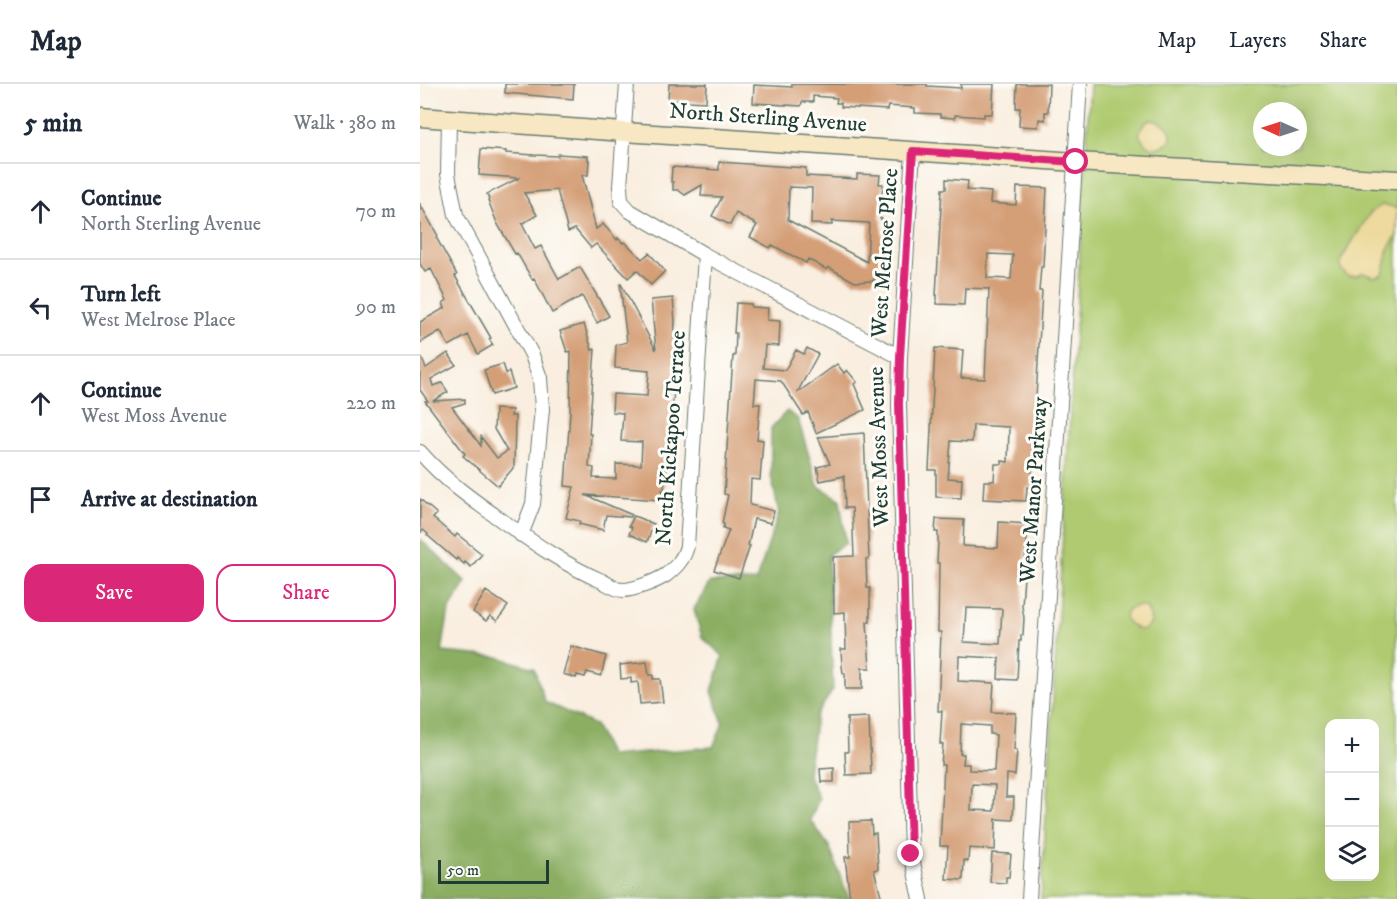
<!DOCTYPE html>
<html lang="en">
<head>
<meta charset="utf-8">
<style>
  :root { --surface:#fff; --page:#f2f2f3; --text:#1f2937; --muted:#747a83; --line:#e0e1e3; --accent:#db2777 }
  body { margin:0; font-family:"IM FELL DW Pica",serif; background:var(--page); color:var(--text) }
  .controls { position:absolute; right:18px; bottom:18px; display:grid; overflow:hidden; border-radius:12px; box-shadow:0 6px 24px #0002 }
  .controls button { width:54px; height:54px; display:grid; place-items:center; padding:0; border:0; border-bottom:2px solid var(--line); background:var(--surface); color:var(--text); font:30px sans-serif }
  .compass { position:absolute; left:833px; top:18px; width:54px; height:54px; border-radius:50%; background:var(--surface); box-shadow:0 6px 24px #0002; rotate:273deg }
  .scale { position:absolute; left:18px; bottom:15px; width:111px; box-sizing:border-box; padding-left:6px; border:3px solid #1f3d34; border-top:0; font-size:16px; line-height:21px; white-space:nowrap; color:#1f3d34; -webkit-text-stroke:4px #fdfcf7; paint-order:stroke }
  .stop { position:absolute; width:18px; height:18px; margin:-14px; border:4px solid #db2777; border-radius:50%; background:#fff }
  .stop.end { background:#db2777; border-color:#fff; box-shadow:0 2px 6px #0008 }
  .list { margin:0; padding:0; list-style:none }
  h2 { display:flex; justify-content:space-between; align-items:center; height:78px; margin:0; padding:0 24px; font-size:26px }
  h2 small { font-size:20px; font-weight:400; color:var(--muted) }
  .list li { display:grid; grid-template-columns:39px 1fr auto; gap:18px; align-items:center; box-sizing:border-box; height:96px; padding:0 24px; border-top:2px solid var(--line) }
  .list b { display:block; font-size:22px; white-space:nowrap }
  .list p { margin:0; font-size:20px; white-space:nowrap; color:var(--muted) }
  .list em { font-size:20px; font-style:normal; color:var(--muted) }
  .actions { display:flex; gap:12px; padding:18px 24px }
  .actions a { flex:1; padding:14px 0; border:2px solid var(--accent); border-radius:18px; text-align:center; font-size:21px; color:var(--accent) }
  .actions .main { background:var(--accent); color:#fff }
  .icon { flex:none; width:33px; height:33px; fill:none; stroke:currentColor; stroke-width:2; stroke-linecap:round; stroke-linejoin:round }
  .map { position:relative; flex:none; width:977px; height:815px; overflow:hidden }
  header { display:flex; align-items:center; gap:36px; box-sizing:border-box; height:84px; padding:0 30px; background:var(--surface); border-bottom:2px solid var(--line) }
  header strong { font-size:28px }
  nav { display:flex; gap:33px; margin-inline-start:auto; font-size:21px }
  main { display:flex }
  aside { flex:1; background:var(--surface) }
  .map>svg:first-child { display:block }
  .green { fill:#afca70; stroke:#678452; stroke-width:1.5; fill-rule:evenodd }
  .forest { fill:#8bae62; stroke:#55764b; stroke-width:1.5 }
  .sand { fill:#eeda9e; stroke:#868c69; stroke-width:1.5 }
  .building { fill:#d49e76; fill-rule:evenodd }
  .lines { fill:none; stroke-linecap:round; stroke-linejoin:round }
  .street-casing { stroke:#6b7b70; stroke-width:16 }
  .secondary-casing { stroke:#6b7b70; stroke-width:21 }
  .street { stroke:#fff; stroke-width:14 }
  .secondary { stroke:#f7e8c3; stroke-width:18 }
  .route { stroke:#db2777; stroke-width:8 }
  .labels { text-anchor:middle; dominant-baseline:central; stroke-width:6; stroke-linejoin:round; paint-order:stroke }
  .street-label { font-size:22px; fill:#1f3d34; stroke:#fdfcf7 }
</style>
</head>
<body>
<header>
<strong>Map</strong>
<nav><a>Map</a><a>Layers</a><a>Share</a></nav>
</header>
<main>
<aside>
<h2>5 min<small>Walk · 380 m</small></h2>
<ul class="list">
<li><svg class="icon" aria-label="ahead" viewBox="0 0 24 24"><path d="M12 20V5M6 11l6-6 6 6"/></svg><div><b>Continue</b><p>North Sterling Avenue</p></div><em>70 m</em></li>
<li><svg class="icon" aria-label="left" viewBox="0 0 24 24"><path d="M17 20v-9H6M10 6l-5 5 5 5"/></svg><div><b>Turn left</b><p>West Melrose Place</p></div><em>90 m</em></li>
<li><svg class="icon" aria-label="ahead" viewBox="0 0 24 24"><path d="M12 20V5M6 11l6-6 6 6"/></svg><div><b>Continue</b><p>West Moss Avenue</p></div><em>220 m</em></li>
<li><svg class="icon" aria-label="arrive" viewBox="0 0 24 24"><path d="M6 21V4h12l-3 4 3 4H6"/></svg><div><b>Arrive at destination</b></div></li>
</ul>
<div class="actions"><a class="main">Save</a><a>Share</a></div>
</aside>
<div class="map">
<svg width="977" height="815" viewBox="0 0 977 815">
  <rect width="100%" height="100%" fill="#fdfcf7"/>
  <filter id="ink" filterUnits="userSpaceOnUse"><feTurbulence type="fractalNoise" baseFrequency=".0167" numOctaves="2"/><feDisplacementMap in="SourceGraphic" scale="12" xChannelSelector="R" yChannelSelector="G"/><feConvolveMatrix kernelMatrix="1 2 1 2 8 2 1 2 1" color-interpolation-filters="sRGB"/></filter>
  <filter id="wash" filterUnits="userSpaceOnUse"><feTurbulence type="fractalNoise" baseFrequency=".008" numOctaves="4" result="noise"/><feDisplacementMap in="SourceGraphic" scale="24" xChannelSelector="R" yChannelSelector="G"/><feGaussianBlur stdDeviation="1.35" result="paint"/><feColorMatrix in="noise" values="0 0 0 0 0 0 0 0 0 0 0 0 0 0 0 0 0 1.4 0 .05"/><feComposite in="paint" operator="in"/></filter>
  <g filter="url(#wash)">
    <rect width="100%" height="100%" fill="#f9eedf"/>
    <path class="green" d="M 670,0 L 977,0 L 977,815 L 621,815 ZM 842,27 L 878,27 L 878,63 L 842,63 ZM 910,640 L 954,640 L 954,792 L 910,792 Z"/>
    <path class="forest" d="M 367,327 L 378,335 L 398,402 L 420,415 L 426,459 L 408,471 L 413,606 L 396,631 L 388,690 L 399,715 L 390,736 L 409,762 L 429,815 L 0,815 L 0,455 L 46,498 L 29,526 L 22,568 L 78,573 L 114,584 L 125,618 L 175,641 L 190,672 L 293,663 L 303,639 L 292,607 L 303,572 L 282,553 L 274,525 L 290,498 L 336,497 L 359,429 L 351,391 L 351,344 Z"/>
    <path class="sand" d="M 731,36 C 744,38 754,44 750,58 C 736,67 726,66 719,50 C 721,44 724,38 731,36 Z
      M 962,121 L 971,122 L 977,126 L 977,151 L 967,167 L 966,179 L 963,190 L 955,193 L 943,189 L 937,192 L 928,192 L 921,185 L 921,176 L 950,129 Z
      M 717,522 L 726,523 L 730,532 L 731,539 L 724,546 L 717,545 L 707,538 L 705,531 L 708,525 Z"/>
    <g id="blocks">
      <path class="building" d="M 85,0 L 154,0 L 153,15 L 85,9 Z
        M 249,0 L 287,0 L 286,18 L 248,16 Z
        M 372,0 L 507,0 L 507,2 L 541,4 L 541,0 L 574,0 L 572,30 L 564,30 L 564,33 L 535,31 L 535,34 L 520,33 L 520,30 L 495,29 L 495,24 L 468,22 L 467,26 L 421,23 L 421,19 L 416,19 L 417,14 L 393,12 L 393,18 L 382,18 L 381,22 L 333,19 L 334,1 L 372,3 Z
        M 597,0 L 629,0 L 628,28 L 625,28 L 625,36 L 619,35 L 618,43 L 599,42 L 600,24 L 596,24 Z
        M 61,65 L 86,67 L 86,69 L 114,71 L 138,72 L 138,70 L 168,72 L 168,76 L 169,76 L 168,91 L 162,91 L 176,145 L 183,140 L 197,156 L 198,154 L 203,159 L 205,158 L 222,175 L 229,169 L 245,187 L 231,201 L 217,186 L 208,194 L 176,160 L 171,164 L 155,145 L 148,148 L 137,106 L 104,109 L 117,131 L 102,140 L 115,165 L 121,162 L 139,195 L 160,183 L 189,232 L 177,239 L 162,212 L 132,229 L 114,194 L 112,195 L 97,169 L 95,170 L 77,139 L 68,116 L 69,115 L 67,110 L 99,94 L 59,91 Z
        M 299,78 L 386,84 L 386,92 L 437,95 L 437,90 L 460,91 L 459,100 L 463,100 L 460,135 L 462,135 L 462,182 L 453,197 L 435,198 L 408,183 L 407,186 L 388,175 L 386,179 L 352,161 L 350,164 L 330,153 L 337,141 L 316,129 L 310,141 L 292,132 L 302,113 L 281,112 L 282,101 L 265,111 L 258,106 L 253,106 L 253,98 L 251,98 L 252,83 L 299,86 ZM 369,103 L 392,104 L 391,140 L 412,141 L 412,137 L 449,139 L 447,178 L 368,136 Z
        M 526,95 L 548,97 L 547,106 L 571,108 L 570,119 L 596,121 L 597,103 L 627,104 L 623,183 L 621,183 L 619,207 L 622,207 L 611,404 L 607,403 L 606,417 L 563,415 L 564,397 L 574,397 L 575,380 L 582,380 L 582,377 L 588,378 L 589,343 L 553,341 L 552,358 L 531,357 L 528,394 L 542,395 L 541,414 L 516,413 L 516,386 L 509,386 L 515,264 L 543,266 L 541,294 L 565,295 L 569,205 L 545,204 L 544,221 L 517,220 L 517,211 L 516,211 L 522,105 L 526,105 ZM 568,170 L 593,171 L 591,195 L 567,194 Z
        M 0,120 L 18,152 L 16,153 L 37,191 L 35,192 L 71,254 L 69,255 L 73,261 L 58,270 L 48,251 L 29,262 L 20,247 L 0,259 L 0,238 L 25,224 L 23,219 L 27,216 L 11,185 L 5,188 L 0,180 Z
        M 200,200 L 201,200 L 236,266 L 231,216 L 253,214 L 255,237 L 254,254 L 256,254 L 254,305 L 252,333 L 250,333 L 248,342 L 244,407 L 242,406 L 241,416 L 165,411 L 212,431 L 211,433 L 186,431 L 183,446 L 159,440 L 160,437 L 146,434 L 154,403 L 145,402 L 150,328 L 151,267 L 147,268 L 140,247 L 164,240 L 172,266 L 175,265 L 169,350 L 171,350 L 169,383 L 174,384 L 173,394 L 196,395 L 196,380 L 221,381 L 222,358 L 201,357 L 203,329 L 192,328 L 193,310 L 227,312 L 229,287 L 195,284 L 196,261 L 207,258 Z
        M 316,219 L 331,220 L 331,223 L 348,224 L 347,236 L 360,237 L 359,262 L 345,261 L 343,284 L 365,286 L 376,266 L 384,270 L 387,264 L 398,270 L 377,309 L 417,280 L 424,289 L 427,286 L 437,298 L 434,300 L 445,326 L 396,349 L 388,328 L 383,331 L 361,297 L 336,295 L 334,320 L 340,320 L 337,355 L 343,356 L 340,396 L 331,395 L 330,421 L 354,427 L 351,439 L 334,435 L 328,462 L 330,462 L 319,494 L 294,486 L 309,446 L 303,444 L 304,440 L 302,439 L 308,411 L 304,410 L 313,272 L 315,272 L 316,249 L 314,249 Z
        M 28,269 L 36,281 L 11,295 L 13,302 L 22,299 L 28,308 L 13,317 L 45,315 L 45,319 L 32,323 L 61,362 L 61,353 L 77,374 L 87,367 L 74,345 L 75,325 L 92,326 L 91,332 L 95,332 L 94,383 L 78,402 L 43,372 L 45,370 L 5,317 L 8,317 L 0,306 L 0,271 L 6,284 Z
        M 83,280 L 86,289 L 89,288 L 94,304 L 72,311 L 64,286 Z
        M 444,349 L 449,475 L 446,475 L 447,504 L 450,504 L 450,538 L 447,538 L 450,584 L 442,584 L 442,605 L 425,605 L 425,589 L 423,589 L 422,582 L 421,565 L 426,565 L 425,534 L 425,528 L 414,529 L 413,473 L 434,472 L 432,424 L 425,424 L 424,392 L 400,397 L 397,383 L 410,380 L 398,353 Z
        M 0,415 L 17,430 L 13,434 L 35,453 L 37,450 L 62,470 L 51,483 L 45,478 L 44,480 L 37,474 L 36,476 L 7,451 L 8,450 L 3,446 L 0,449 Z
        M 214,432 L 234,440 L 227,458 L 209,450 L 212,444 L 209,442 Z
        M 516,435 L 544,436 L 543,462 L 578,464 L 579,438 L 609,440 L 606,463 L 602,522 L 604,534 L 603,551 L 601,551 L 601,557 L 599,557 L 597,596 L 578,595 L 579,574 L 539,572 L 538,597 L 574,599 L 572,628 L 596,629 L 594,666 L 597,666 L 595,691 L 587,690 L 586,713 L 594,713 L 593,736 L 576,735 L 575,766 L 549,764 L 548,777 L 544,776 L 543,796 L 526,795 L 528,762 L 520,762 L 524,681 L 521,681 L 523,660 L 520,660 L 522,627 L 518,627 L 521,548 L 518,548 L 519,479 L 517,479 L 518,457 L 518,448 L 515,448 ZM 546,524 L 582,525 L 580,560 L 544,558 ZM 541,640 L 570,642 L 570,650 L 576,651 L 574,687 L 549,686 L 549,680 L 543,680 L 544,670 L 540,670 ZM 552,700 L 575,701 L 574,727 L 551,726 Z
        M 66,507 L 88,522 L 77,537 L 70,532 L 66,537 L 53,528 Z
        M 151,562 L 186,572 L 181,592 L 167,588 L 165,593 L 157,591 L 156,594 L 143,590 Z
        M 227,578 L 229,591 L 233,591 L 233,595 L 240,595 L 243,618 L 220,620 L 218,598 L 211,599 L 211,594 L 201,595 L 200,581 Z
        M 449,633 L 451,690 L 426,691 L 425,668 L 428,668 L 427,634 Z
        M 414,684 L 414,698 L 401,698 L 400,685 Z
        M 451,737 L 452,750 L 456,749 L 458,785 L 454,786 L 462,815 L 430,815 L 425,773 L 430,773 L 429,738 Z
        M 572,769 L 591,770 L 589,793 L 586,793 L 586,799 L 570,798 Z"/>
    </g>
  </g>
  <g filter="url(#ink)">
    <use href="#blocks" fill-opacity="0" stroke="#6b7b70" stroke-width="1.5"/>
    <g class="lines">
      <g class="street-casing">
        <path id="street" d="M 207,0 L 200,103 L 201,117 L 210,127 L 285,171 L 480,273
          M 29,35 L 28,90 L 36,131 L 112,271 L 120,294 L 122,325 L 113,420 L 101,451
          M 493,67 L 480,273 L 479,320 L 491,770 L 501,815
          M 0,368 C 24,396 54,417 84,438 C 115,460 147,482 182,497 C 188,500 197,506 203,506 C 214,506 237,497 246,491 C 256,483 264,475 267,462 L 285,171
          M 609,815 L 660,0"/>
      </g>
      <g class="secondary-casing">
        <path id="secondary" d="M 0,33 L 204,48 L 656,78 L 977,96"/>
      </g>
      <use href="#street" class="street"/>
      <use href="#secondary" class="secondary"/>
    </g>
  </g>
  <g class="lines" filter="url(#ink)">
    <path class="route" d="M 491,770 L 479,320 L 480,273 L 493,67 L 656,78"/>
  </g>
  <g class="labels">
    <g class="street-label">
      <text transform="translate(348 34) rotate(4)">North Sterling Avenue</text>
      <text transform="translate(465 169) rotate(-86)">West Melrose Place</text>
      <text transform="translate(251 354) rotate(-86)">North Kickapoo Terrace</text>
      <text transform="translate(459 363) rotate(-92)">West Moss Avenue</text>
      <text transform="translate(614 406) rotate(-86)">West Manor Parkway</text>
    </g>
  </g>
</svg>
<div class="controls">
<button>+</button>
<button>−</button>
<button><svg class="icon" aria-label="layers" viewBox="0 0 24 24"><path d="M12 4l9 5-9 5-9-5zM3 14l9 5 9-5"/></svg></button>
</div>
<svg class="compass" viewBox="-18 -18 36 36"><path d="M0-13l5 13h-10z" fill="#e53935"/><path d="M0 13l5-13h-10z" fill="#747a83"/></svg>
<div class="scale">50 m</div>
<div class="stop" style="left:656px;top:78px"></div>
<div class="stop end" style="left:491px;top:770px"></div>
</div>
</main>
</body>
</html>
